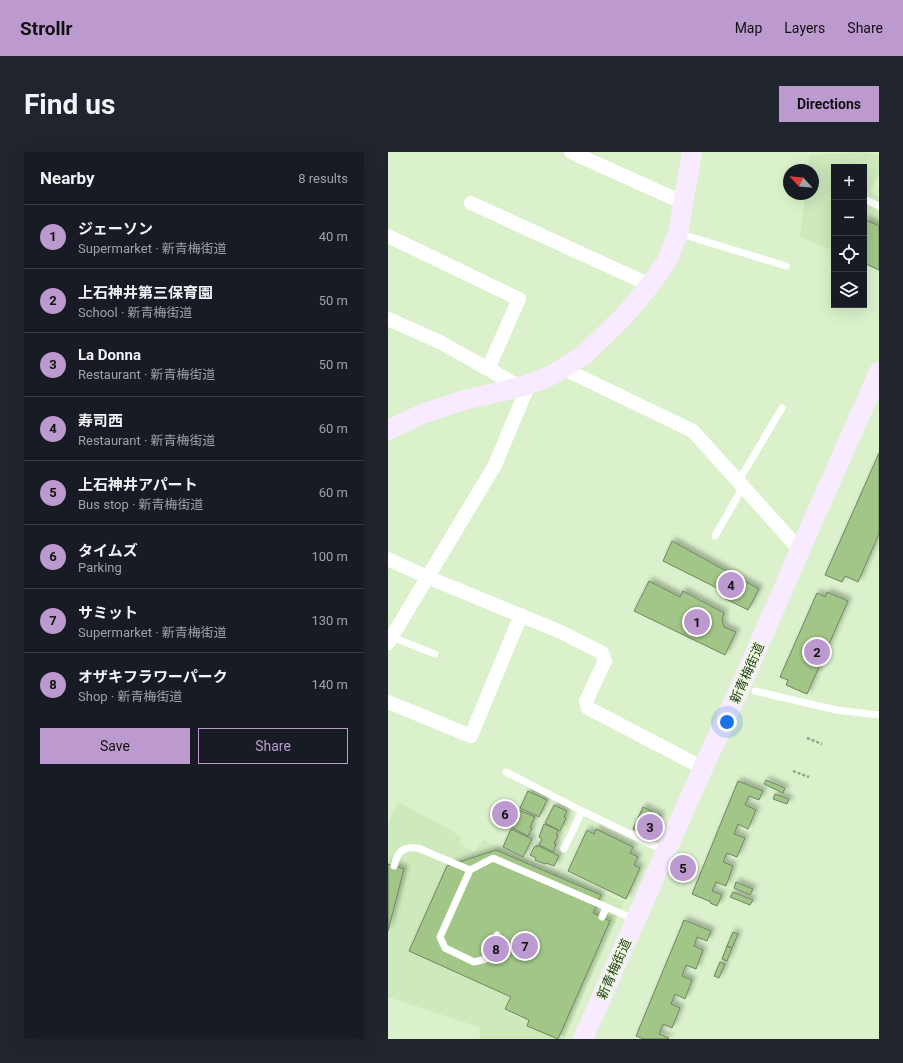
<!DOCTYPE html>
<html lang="en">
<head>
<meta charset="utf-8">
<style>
  :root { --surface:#171b24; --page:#20242c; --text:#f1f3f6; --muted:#9ea1a6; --line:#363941; --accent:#bc9acf }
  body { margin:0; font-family:Roboto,"Noto Sans JP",sans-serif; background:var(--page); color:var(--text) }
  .controls { position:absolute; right:12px; top:12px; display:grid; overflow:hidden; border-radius:0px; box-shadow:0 4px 16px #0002 }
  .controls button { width:36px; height:36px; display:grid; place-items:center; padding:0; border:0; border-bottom:1px solid var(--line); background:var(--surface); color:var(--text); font:20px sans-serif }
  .compass { position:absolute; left:395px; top:12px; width:36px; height:36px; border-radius:50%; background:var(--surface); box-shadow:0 4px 16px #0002; rotate:296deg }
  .you { position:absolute; left:339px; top:570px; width:14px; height:14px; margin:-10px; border:3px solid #fff; border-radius:50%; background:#1a73e8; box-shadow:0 0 0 6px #1a73e833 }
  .badge { display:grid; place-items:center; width:26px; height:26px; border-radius:50%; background:var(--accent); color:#111; font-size:13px; font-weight:700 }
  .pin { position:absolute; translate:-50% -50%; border:2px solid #fff; box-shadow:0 1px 4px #0006 }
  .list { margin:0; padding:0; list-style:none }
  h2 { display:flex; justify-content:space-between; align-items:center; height:52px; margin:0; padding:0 16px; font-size:17px }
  h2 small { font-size:13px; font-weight:400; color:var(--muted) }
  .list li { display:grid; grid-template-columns:26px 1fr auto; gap:12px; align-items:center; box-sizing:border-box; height:64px; padding:0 16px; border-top:1px solid var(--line) }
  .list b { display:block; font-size:15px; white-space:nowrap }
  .list p { margin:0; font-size:13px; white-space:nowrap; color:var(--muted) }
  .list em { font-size:13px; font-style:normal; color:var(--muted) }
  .actions { display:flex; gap:8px; padding:12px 16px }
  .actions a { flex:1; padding:9px 0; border:1px solid var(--accent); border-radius:0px; text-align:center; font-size:14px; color:var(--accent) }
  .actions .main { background:var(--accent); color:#111 }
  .icon { flex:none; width:22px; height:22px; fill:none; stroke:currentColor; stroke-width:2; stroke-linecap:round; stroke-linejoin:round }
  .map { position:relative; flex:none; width:491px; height:887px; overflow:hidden; border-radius:0px }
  header { display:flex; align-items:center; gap:24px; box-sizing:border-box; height:56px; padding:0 20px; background:var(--accent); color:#111 }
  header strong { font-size:19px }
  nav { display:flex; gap:22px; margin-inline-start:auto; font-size:14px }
  .intro { display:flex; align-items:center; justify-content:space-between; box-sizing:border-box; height:96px; padding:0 24px }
  h1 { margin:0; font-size:28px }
  .button { padding:10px 18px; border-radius:0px; background:var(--accent); color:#111; font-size:14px; font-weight:700 }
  main { display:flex; gap:24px; padding:0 24px }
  aside { flex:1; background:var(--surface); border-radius:0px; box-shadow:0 4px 16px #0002 }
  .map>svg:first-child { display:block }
  .built { fill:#cee9bc }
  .building { fill:#a1c688; stroke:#708563; filter:url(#shadow) }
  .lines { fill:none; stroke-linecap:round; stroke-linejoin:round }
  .path { stroke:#95a78a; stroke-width:2.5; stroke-dasharray:3 2; stroke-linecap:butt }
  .lane { stroke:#fff; stroke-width:7 }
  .street { stroke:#fff; stroke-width:14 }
  .secondary { stroke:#f8eaff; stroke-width:20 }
  .labels { text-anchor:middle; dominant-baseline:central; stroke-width:3; stroke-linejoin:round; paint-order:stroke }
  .street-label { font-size:13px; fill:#2d3627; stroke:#e7ffd8 }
</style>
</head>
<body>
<header>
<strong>Strollr</strong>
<nav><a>Map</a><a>Layers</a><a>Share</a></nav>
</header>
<div class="intro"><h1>Find us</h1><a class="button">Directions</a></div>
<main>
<aside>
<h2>Nearby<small>8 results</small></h2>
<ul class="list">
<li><span class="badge">1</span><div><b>ジェーソン</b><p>Supermarket · 新青梅街道</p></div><em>40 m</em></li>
<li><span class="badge">2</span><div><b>上石神井第三保育園</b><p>School · 新青梅街道</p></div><em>50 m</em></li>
<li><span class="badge">3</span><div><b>La Donna</b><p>Restaurant · 新青梅街道</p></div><em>50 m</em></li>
<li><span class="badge">4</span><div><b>寿司西</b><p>Restaurant · 新青梅街道</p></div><em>60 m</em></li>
<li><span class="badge">5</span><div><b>上石神井アパート</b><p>Bus stop · 新青梅街道</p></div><em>60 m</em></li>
<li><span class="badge">6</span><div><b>タイムズ</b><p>Parking</p></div><em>100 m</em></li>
<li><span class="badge">7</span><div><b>サミット</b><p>Supermarket · 新青梅街道</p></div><em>130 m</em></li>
<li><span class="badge">8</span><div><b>オザキフラワーパーク</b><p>Shop · 新青梅街道</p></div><em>140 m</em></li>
</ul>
<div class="actions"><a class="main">Save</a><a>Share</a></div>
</aside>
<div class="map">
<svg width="491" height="887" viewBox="0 0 491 887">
  <defs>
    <filter id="shadow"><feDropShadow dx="3.5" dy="-3.5" stdDeviation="2" flood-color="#0004"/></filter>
  </defs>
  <rect width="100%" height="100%" fill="#daf1cb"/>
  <path class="built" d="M 476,0 L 491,3 L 491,21 L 482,40 L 491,45 L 491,119 L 476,113 L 476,15 L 446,15 L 446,99 L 412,85 L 417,42 L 425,42 L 425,18 L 420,18 L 422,3 Z
    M 10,650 L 52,672 L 73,685 L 72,692 L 86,700 L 95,688 L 236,750 L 176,887 L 91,887 L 93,876 L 0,845 L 0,671 Z"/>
  <path class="building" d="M 476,67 L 491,74 L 491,118 L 476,111 Z
    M 491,301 L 491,382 L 470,430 L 457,424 L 454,430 L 437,423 Z
    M 284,389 L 371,437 L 360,458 L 336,446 L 339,441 L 275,409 Z
    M 261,429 L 292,445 L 295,439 L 336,461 L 334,468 L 336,475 L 348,480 L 337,503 L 246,459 Z
    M 439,440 L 460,449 L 419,542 L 398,533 L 400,528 L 392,525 L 429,441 L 437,445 Z
    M 378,628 L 397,636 L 395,641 L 376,632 Z
    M 350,629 L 375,639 L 371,648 L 361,644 L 357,653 L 368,658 L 360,677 L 350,672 L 346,682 L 357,686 L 349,705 L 339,701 L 335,710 L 345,714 L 338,734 L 328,730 L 324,739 L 334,743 L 329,754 L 322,751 L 323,750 L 304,742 Z
    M 140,639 L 159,648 L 151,665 L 132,656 Z
    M 387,642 L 401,647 L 399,652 L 385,647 Z
    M 166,653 L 179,659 L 176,665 L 178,666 L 172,679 L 157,671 Z
    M 255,655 L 273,664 L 263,686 L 245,677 Z
    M 131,658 L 147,665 L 142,675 L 144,676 L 140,684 L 123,675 Z
    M 156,672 L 170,678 L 168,683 L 170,684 L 166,691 L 168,692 L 165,700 L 151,693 L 154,687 L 151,685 Z
    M 123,677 L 144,687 L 135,705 L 115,695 Z
    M 208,677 L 245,695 L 242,701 L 250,705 L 246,713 L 252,716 L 238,747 L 180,719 L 199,678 L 206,682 Z
    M 149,693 L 171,704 L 166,714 L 158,711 L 157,712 L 147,708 L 148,706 L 142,703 L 147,694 L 149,695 Z
    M 108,698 L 213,743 L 205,761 L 222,769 L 170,887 L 139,874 L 141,868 L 117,857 L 123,845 L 21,799 L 59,714 Z
    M 0,712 L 16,717 L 0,779 Z
    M 348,730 L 365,737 L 362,743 L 346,736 Z
    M 345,740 L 365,748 L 362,753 L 342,745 Z
    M 296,768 L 323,779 L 319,789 L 309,785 L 306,794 L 315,798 L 308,817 L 298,813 L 294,824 L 304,828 L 297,847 L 287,842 L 283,852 L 292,856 L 284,876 L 275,872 L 271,882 L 281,886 L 280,887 L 256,887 L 248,884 Z
    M 345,780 L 350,782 L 344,796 L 339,794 Z
    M 339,794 L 344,796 L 339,809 L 334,807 Z
    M 332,810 L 337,812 L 331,826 L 326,824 Z"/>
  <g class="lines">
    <path class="path" d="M 419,586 L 434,592
      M 405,619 L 421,625"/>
    <path class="lane" d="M 476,47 L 491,54
      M 290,81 L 398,114
      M 350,330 L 394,256
      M 327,384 L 355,335
      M 4,485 L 47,502
      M 367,539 L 448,558 L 491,563
      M 118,620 L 194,659 L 277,699
      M 176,697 L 194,659
      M 6,714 C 10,700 14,694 30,696 L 82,718
      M 214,765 L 218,756
      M 109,783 L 98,807 L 86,810 L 57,796 L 52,785 L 82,718 L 105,706 L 246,767"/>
    <path class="street" d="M 183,0 L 296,51
      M 83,51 L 262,133
      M 0,84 L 131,147 L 100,217
      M 0,167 L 52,190 L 132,235
      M 174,216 L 305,279 L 412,398
      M 0,407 L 39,425 L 173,480 L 214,501 L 217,509 L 198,549 L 200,556 L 315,616
      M 0,491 L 107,313 L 141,232
      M 0,550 L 83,584 L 133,463"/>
    <path class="secondary" d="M 0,278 L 34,262 L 76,248 L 132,235 L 152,228 L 164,223 L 196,203 L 237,163 L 262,133 L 279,109 L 290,81 L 304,0
      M 195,887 L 315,616 L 356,527 L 412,398 L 491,220"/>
  </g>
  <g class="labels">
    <g class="street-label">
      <text transform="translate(359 521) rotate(-66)">新青梅街道</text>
      <text transform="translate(226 817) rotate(-66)">新青梅街道</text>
    </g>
  </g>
</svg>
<div class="controls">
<button>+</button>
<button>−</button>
<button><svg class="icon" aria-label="locate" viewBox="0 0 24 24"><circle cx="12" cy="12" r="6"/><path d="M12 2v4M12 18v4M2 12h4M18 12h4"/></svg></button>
<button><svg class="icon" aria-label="layers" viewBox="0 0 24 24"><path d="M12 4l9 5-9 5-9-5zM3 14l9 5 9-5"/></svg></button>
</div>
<svg class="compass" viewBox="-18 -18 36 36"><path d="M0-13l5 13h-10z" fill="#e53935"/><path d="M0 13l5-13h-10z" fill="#9ea1a6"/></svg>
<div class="you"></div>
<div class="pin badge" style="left:309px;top:470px">1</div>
<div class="pin badge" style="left:429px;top:500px">2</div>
<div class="pin badge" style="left:262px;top:675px">3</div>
<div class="pin badge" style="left:343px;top:433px">4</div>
<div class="pin badge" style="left:295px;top:716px">5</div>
<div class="pin badge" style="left:117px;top:662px">6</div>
<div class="pin badge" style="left:137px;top:794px">7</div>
<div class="pin badge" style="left:108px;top:797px">8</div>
</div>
</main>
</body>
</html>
